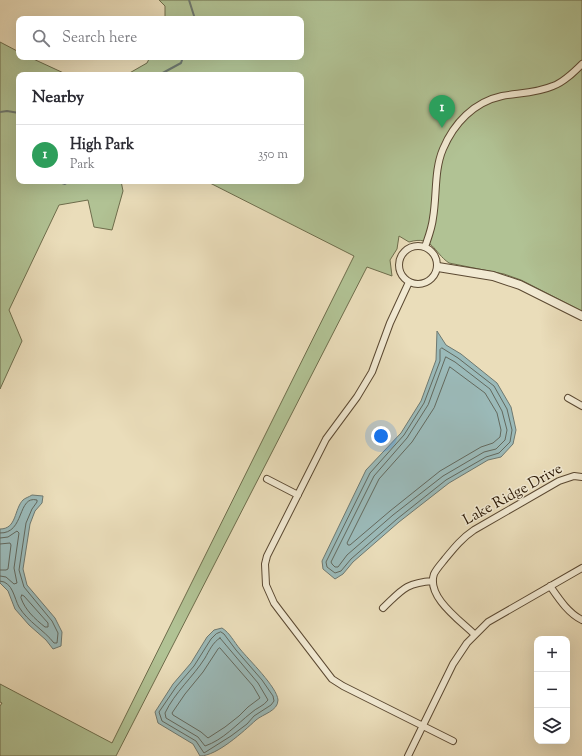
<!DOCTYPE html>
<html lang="en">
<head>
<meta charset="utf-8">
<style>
  :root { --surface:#fff; --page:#f2f2f3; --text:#2b2b33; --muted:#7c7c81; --line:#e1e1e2; --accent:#0b8043 }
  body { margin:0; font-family:"Sorts Mill Goudy",serif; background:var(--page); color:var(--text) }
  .controls { position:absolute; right:12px; bottom:12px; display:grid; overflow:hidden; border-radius:8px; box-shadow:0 4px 16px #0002 }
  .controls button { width:36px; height:36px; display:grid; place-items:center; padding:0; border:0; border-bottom:1px solid var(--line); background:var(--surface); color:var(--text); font:20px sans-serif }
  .you { position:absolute; left:381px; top:436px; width:14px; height:14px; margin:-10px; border:3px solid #fff; border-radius:50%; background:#1a73e8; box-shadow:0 0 0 6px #1a73e833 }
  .badge { display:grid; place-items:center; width:26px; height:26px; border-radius:50%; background:var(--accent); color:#fff; font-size:13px; font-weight:700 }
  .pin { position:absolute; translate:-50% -33px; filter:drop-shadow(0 1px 2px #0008) }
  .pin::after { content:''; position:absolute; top:21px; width:14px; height:12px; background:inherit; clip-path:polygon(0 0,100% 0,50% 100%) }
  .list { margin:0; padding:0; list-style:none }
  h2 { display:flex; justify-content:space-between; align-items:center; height:52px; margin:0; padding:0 16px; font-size:17px }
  h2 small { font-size:13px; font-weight:400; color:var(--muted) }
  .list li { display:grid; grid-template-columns:26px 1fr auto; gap:12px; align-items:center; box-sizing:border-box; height:60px; padding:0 16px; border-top:1px solid var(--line) }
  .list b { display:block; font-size:15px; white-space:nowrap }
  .list p { margin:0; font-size:13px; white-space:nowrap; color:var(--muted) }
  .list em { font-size:13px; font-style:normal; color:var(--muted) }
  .icon { flex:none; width:22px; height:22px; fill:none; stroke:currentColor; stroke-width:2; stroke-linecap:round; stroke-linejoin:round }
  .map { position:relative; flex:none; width:582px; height:756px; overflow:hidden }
  .search { position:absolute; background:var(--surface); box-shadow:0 4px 16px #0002; left:16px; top:16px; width:288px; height:44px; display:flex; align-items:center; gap:10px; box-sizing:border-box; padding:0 14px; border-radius:8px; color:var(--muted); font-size:15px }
  .panel { position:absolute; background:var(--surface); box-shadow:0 4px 16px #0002; left:16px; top:72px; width:288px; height:112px; border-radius:8px }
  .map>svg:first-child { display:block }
  .green { fill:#b1c294; stroke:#6e6d4c }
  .water { fill:#9bbab9; stroke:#6e7971 }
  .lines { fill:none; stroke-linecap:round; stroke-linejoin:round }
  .shore { stroke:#63695e; stroke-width:1 }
  .stream { stroke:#6e7971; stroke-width:2 }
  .minor-casing { stroke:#5b4932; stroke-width:8 }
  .tertiary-casing { stroke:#5b4932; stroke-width:10 }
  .minor { stroke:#f1e9d2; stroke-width:6 }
  .tertiary { stroke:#f1e9d2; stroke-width:8 }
  .labels { text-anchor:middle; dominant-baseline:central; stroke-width:3; stroke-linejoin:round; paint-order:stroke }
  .street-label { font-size:15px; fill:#2b1804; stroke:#f1e9d2 }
</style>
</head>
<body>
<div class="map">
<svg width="582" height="756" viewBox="0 0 582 756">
  <rect width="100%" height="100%" fill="#eaddba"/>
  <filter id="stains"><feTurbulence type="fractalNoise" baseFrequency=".005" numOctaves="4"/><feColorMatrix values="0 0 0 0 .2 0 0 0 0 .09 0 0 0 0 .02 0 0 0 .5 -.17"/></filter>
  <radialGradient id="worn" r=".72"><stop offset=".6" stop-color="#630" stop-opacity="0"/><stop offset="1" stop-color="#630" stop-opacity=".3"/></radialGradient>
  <path class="green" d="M 159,0 L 582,0 L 582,311 L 521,280 L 504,274 L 449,263 C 433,252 433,235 409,242 L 399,236 L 397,249 L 390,260 L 392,276 L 367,267 L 116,756 L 0,756 L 0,706 L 2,703 L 0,702 L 0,684 L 112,743 L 354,256 L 206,181 L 301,181 L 301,75 L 126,75 L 147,63 L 150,57 L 301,57 L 301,19 L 165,19 L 165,6 Z
    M 0,42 L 19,52 L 19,57 L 29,57 L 68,75 L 19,75 L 19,181 L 121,181 L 123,191 L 112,230 L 94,227 L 88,200 L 59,205 L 9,310 L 22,341 L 0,389 Z"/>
  <path class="water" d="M 437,331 L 446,345 L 461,354 L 497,383 L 511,407 L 516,430 L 513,444 L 501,457 L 488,460 L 449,483 L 399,522 L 353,562 L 343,574 L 335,579 L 323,569 L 322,561 L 366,470 L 401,433 L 421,401 L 436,360 Z
    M 32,495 L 43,496 L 42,503 L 35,511 L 30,524 L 23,569 L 27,585 L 55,618 L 62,632 L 61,646 L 53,649 L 46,640 L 29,625 L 15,609 L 8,591 L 0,583 L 0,529 C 17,529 14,509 23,500 C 25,498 29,497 32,495 Z
    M 222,628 C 230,633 234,642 240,649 C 249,660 277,687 278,700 C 278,711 263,714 256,720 C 244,731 217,756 200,756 L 193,744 L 158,723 L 155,712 L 173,684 L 191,663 L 207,637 L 214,630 Z"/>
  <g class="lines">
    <path class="shore" d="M 442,348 L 458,358 L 494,386 L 507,409 L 512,430 L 510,442 L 499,453 L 486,457 L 446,480 L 397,519 L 351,559 L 341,571 L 335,573 L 327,567 L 326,562 L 370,473 L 404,435 L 424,403 L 440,361 L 440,350 Z
      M 446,357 L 455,362 L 490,389 L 502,411 L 507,430 L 505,440 L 496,449 L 484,452 L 443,476 L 393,515 L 347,555 L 338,567 L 335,567 L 332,564 L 331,562 L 374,476 L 407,438 L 428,405 Z
      M 450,367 L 485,393 L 497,413 L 501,430 L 500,437 L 493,443 L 481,447 L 440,471 L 390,511 L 350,545 L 348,545 L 347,543 L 379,479 L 412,442 L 434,408 Z
      M 0,533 C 25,534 17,495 37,500 L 37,502 L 32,509 L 26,523 L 19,570 L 24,587 L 52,621 L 58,633 L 57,643 L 54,643 C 44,630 28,622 19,607 C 14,598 13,582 0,581
      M 0,538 L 8,537 L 17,531 L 19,533 L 14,568 L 17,583 L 14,584 L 6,577 L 0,576
      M 0,544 L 10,543 L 11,545 L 8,569 L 6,570 L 0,570
      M 22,595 L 24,596 L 48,623 L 48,627 L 45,627 C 35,619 25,610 21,598 Z
      M 221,632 L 224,634 L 236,650 L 262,680 L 273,696 L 274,701 L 271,705 L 254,716 L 247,724 L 231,736 L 204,753 L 196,741 L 162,721 L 159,712 L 176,687 L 194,666 L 211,639 L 216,634 Z
      M 220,638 L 258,683 L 268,700 C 264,706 256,708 251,713 C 237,724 223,740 205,746 L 198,737 L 166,718 L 165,713 C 175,692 193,677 205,658 C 209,651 213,642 220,638 Z
      M 220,648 L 253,686 L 260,698 L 248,707 L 239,716 L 225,727 L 208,738 L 201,732 L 173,715 L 172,713 L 185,694 L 203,672 L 218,649 Z"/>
    <path class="stream" d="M 189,0 L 195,19
      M 159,75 L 181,63 L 183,57
      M 0,112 L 7,111 L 19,113
      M 56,181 L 65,184 L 70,181"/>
    <g class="minor-casing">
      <path id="minor" d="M399 265a19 19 0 1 1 38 0a19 19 0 1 1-38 0Z
        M 425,247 C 428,238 432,228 433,218 C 437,195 434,170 443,149 C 454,123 474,102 502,96 C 519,93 537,93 553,86 C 564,82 574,72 582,64
        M 409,282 L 390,323 L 372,372 L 357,397 L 326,439 L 267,556 L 265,564 L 266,585 L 274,603 L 280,611 L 332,679 L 343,686 L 453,741
        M 568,398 L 582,406
        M 267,479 L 298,495
        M 550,586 C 559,599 568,613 582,620
        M 383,608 C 402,590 405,583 433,581
        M 475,635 C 461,621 426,597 434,574 C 437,568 442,563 445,559 C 454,548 462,538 474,530 L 559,481 L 574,476 L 582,477
        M 408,756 L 453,664 L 467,643 L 488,622 L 582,568"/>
    </g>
    <g class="tertiary-casing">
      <path id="tertiary" d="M 438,267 L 493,276 L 520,285 L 582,316"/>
    </g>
    <use href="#minor" class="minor"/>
    <use href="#tertiary" class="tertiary"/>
  </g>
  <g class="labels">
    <g class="street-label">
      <text transform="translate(513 495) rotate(-29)">Lake Ridge Drive</text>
    </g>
  </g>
  <rect width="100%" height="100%" filter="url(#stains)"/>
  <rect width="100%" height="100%" fill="url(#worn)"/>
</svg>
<div class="controls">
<button>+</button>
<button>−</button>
<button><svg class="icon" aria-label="layers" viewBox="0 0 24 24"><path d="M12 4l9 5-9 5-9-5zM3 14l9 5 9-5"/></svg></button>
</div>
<div class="you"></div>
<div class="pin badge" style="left:442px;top:128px;background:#2e9e5b">1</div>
<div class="search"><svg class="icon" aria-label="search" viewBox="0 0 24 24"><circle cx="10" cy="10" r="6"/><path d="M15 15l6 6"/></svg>Search here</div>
<section class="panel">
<h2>Nearby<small></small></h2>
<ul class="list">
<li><span class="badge" style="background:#2e9e5b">1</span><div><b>High Park</b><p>Park</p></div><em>350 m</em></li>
</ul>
</section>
</div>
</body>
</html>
